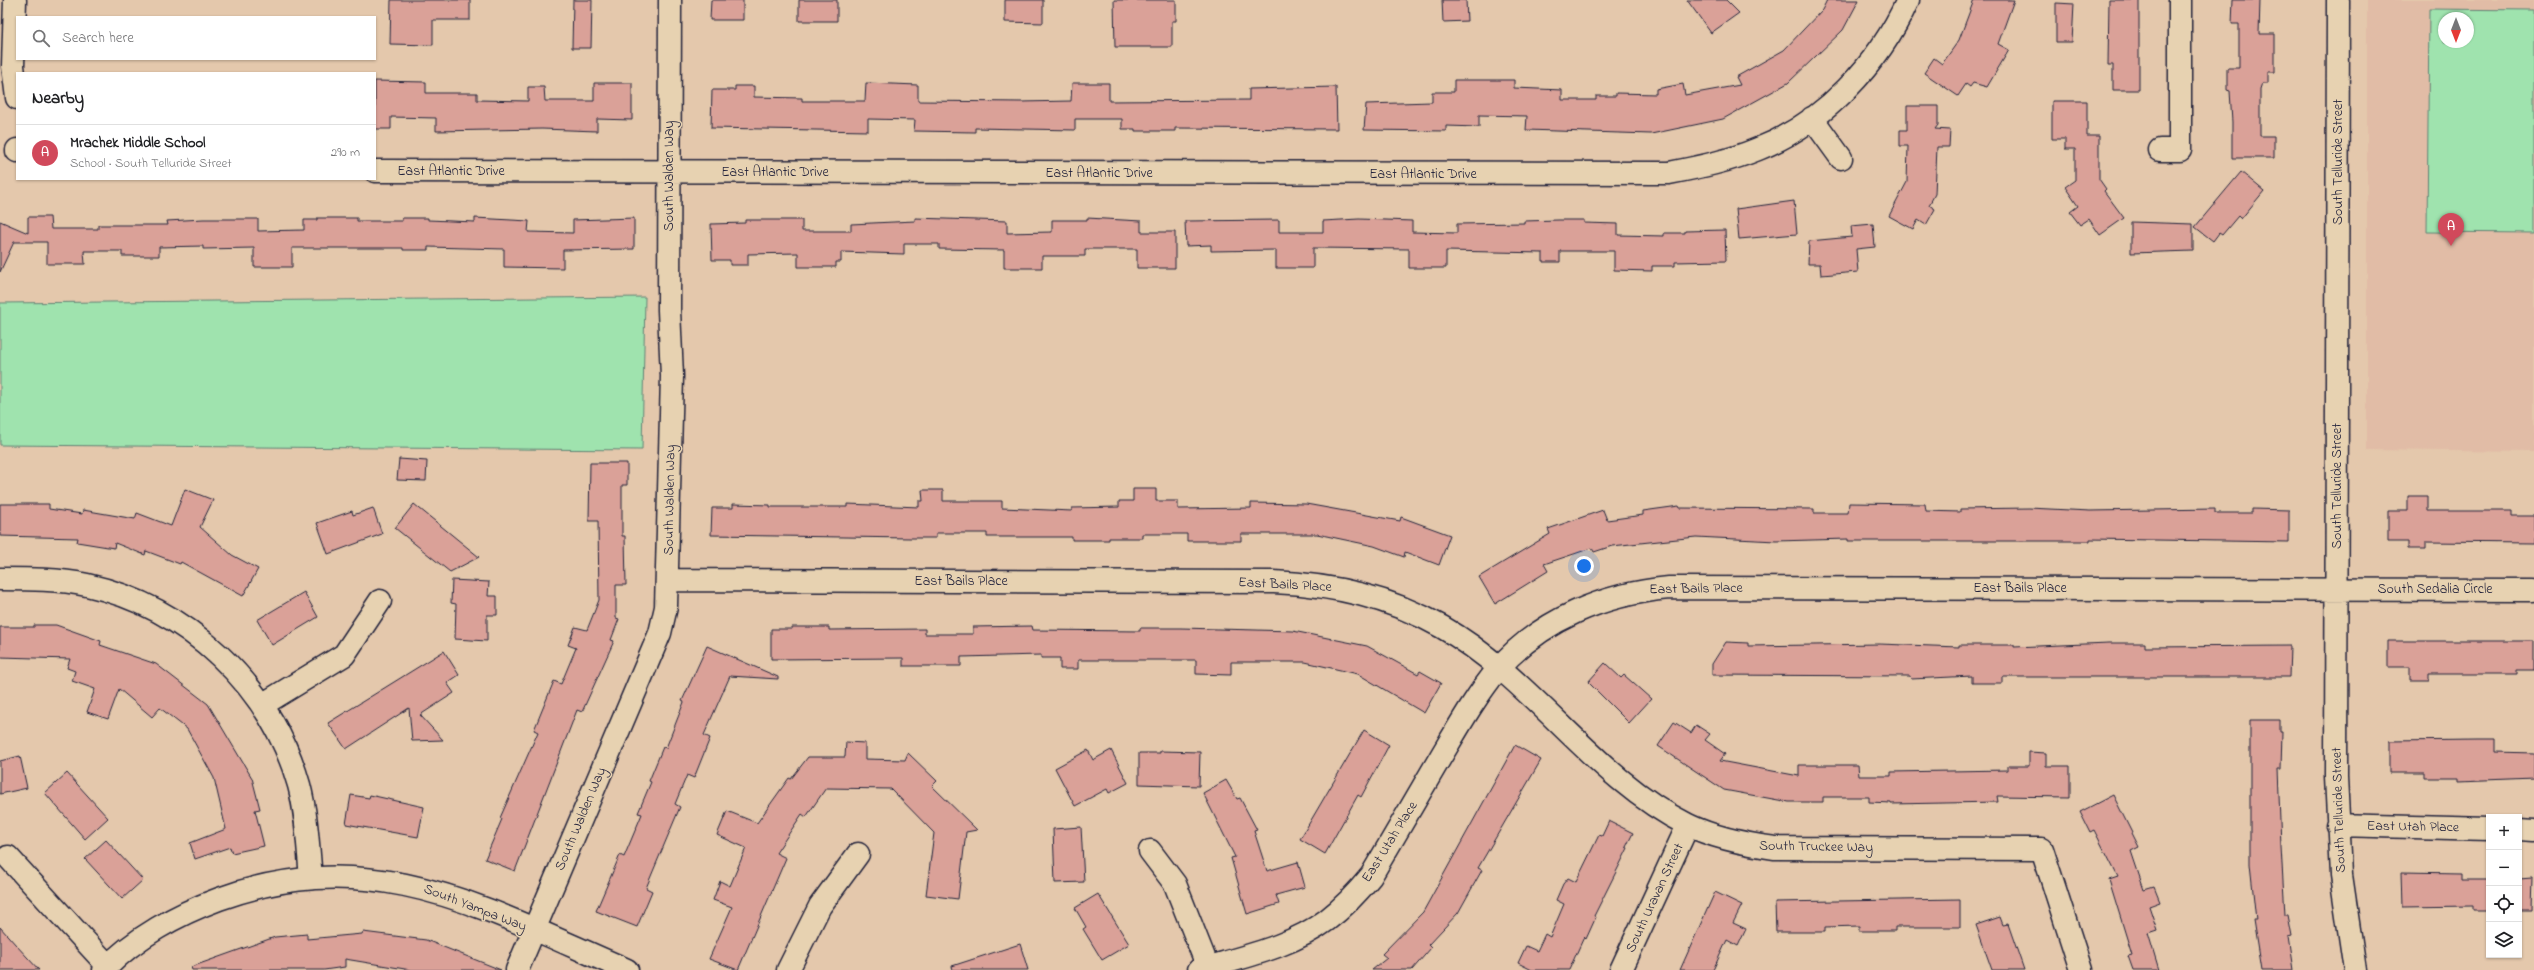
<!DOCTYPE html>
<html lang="en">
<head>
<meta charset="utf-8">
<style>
  :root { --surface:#fff; --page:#f2f2f2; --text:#202124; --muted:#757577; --line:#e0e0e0; --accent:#d1495b }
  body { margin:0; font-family:"Indie Flower",sans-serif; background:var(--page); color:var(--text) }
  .controls { position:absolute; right:12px; bottom:12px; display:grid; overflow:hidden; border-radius:0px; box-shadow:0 1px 3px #0004 }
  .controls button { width:36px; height:36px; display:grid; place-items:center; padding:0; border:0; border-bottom:1px solid var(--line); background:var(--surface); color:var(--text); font:20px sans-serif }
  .compass { position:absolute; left:2438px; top:12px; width:36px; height:36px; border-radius:50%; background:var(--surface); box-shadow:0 1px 3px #0004; rotate:180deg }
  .you { position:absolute; left:1584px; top:566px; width:14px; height:14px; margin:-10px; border:3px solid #fff; border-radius:50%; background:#1a73e8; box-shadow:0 0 0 6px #1a73e833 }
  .badge { display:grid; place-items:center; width:26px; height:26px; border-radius:50%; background:var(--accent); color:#fff; font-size:13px; font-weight:700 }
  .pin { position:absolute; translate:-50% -33px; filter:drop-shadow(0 1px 2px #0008) }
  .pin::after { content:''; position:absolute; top:21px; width:14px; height:12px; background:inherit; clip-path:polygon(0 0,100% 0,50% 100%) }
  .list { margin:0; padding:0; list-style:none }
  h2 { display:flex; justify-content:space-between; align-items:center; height:52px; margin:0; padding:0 16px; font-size:17px }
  h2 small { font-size:13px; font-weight:400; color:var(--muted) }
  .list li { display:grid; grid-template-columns:26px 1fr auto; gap:12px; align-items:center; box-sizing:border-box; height:56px; padding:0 16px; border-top:1px solid var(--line) }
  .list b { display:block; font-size:15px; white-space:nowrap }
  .list p { margin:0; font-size:13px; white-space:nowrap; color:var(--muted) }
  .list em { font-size:13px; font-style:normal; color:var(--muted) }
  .icon { flex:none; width:22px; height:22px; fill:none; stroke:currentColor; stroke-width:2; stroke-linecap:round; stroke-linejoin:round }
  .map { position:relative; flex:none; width:2534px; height:970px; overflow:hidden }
  .search { position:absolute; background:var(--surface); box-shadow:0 1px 3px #0004; left:16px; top:16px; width:360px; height:44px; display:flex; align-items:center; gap:10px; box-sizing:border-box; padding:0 14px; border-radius:0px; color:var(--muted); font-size:15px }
  .panel { position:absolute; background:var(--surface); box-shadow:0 1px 3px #0004; left:16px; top:72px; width:360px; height:108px; border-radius:0px }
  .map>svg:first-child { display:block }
  .built { fill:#e1bca6; fill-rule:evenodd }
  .green { fill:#9fe3ae; stroke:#608274; fill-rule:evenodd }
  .building { fill:#daa198; stroke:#22223b }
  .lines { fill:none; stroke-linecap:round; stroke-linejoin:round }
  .minor-casing { stroke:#22223b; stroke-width:25 }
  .minor { stroke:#e7d2b1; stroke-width:22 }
  .labels { text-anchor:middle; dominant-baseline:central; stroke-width:3; stroke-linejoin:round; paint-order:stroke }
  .street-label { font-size:14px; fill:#22223b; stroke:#e7d2b1 }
</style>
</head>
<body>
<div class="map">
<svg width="2534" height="970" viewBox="0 0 2534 970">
  <rect width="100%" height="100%" fill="#e4c8ac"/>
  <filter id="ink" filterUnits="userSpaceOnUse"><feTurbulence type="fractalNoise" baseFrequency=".025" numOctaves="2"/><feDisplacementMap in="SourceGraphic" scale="8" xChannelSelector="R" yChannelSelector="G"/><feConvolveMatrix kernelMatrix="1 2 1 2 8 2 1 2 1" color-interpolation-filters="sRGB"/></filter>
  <g filter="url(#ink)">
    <path class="built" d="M 2367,0 L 2534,0 L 2534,452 L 2367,450 ZM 2444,18 L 2468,18 L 2468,42 L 2444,42 Z"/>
    <path class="green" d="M 2429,9 L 2534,10 L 2534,233 L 2427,232 ZM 2444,18 L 2468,18 L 2468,42 L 2444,42 Z
      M 645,297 L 642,450 L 0,445 L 0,303 Z"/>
    <path class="building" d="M 391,0 L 470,0 L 470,20 L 433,20 L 433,45 L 390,44 Z
      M 573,0 L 592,0 L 591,48 L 572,48 Z
      M 711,0 L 743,0 L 743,20 L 710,20 Z
      M 799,0 L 837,0 L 837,21 L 799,21 Z
      M 1005,0 L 1043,0 L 1043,23 L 1005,22 Z
      M 1114,0 L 1176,0 L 1176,21 L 1172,21 L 1172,47 L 1115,47 Z
      M 1442,0 L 1466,0 L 1467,21 L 1443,22 Z
      M 1687,0 L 1726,0 L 1739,13 L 1711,33 Z
      M 1827,0 L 1859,0 L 1843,30 L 1788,83 L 1723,119 L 1651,134 L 1526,130 L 1527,116 L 1479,115 L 1479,127 L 1446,126 L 1446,131 L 1364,130 L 1366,104 L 1432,102 L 1432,92 L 1454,92 L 1454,80 L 1514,80 L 1514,88 L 1562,90 L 1562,100 L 1596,100 L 1596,96 L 1616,96 L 1616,93 L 1656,94 L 1656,89 L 1683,84 L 1685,95 L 1740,85 L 1736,77 L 1784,50 L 1822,10 Z
      M 1974,0 L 2014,0 L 1998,44 L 2009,50 L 1987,87 L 1973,83 L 1970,87 L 1966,84 L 1958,96 L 1924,73 L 1934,58 L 1942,64 L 1959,40 Z
      M 2109,0 L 2139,0 L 2139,90 L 2113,90 L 2113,65 L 2108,65 Z
      M 2233,0 L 2260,0 L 2259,34 L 2275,34 L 2275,72 L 2268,72 L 2268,83 L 2262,83 L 2260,89 L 2260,136 L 2274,136 L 2274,158 L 2232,158 L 2232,122 L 2230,91 L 2227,90 L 2227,68 L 2239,68 L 2239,24 L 2232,24 Z
      M 2056,3 L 2074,4 L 2072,42 L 2056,42 Z
      M 375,81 L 426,82 L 426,93 L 477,93 L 477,100 L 528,101 L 528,87 L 544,87 L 545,101 L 594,101 L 594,83 L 632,83 L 632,120 L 597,119 L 597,131 L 542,129 L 436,131 L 436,118 L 391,117 L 391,129 L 375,129 Z
      M 866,83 L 918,85 L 918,101 L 1021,102 L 1071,101 L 1072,83 L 1109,83 L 1109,101 L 1249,100 L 1249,89 L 1336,87 L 1337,129 L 1175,128 L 1175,131 L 1135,131 L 1135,129 L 1122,129 L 1122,119 L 1075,119 L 1075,130 L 975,128 L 975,132 L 914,131 L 915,120 L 868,119 L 868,131 L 711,128 L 712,90 L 735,90 L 735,86 L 754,86 L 754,97 L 802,98 L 802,101 L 865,101 Z
      M 2052,101 L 2087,101 L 2087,136 L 2099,136 L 2099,179 L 2106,189 L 2104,191 L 2124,218 L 2100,235 L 2089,219 L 2080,225 L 2070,212 L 2078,206 L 2065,187 L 2075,180 L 2075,149 L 2065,149 L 2065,139 L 2052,139 Z
      M 1907,106 L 1938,106 L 1938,125 L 1935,129 L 1950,130 L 1949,147 L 1937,147 L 1935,194 L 1929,205 L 1935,209 L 1926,225 L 1918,220 L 1913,229 L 1889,216 L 1907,182 L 1908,146 L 1900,146 L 1900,130 L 1907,130 Z
      M 2241,172 L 2264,191 L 2241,219 L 2238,216 L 2222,235 L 2219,233 L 2213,241 L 2195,227 Z
      M 1794,201 L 1797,234 L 1739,239 L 1736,209 Z
      M 28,217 L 50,217 L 51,229 L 98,229 L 98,225 L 168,225 L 167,221 L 203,219 L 258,219 L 258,231 L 304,230 L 304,220 L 317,220 L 317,218 L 357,218 L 357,221 L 402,221 L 402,218 L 428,218 L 428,220 L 475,222 L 475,218 L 529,221 L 528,232 L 573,233 L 573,220 L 634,218 L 634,249 L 563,250 L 563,268 L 504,267 L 504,249 L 428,247 L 428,250 L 403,250 L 403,248 L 292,248 L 292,267 L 254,267 L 254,248 L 203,249 L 203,246 L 159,247 L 159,256 L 122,256 L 122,251 L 84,251 L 85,264 L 47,264 L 47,242 L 14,242 L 0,272 L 0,221 L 28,233 Z
      M 915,218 L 1007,221 L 1007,233 L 1052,232 L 1052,220 L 1087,220 L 1087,218 L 1141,221 L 1141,232 L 1175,232 L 1175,268 L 1137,268 L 1137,249 L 1085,249 L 1085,256 L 1042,256 L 1042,268 L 1004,268 L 1004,250 L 939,249 L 939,244 L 904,244 L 904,254 L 841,252 L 841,262 L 836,262 L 836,267 L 798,267 L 798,253 L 748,254 L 748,265 L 730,265 L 730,260 L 712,260 L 711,224 L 745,223 L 745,220 L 802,220 L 802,231 L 851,231 L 851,224 L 915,221 Z
      M 1359,219 L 1412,221 L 1412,232 L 1457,233 L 1457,224 L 1524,223 L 1524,221 L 1558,220 L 1584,220 L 1584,223 L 1618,224 L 1618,235 L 1664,236 L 1664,233 L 1685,233 L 1685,231 L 1725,230 L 1726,261 L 1675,262 L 1675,266 L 1652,266 L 1652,271 L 1614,270 L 1614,251 L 1560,251 L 1560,262 L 1543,262 L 1543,253 L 1446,251 L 1446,268 L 1409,268 L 1409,249 L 1313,248 L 1313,268 L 1276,268 L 1276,250 L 1211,251 L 1211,245 L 1186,246 L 1185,221 L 1279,220 L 1279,232 L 1323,232 L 1323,221 Z
      M 2131,222 L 2193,224 L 2193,251 L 2131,253 Z
      M 1873,224 L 1875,247 L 1856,249 L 1858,272 L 1821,275 L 1820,264 L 1808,264 L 1809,241 L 1852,237 L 1851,226 Z
      M 399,459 L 427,461 L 426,481 L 397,480 Z
      M 590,463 L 627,463 L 627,485 L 622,485 L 622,536 L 625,536 L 626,585 L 616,585 L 616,618 L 619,619 L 611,640 L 614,641 L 582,712 L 577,710 L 515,871 L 485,859 L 502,819 L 500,818 L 538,732 L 534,730 L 554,681 L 561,684 L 576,648 L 568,645 L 575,627 L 587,630 L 599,600 L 598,521 L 589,521 Z
      M 185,489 L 213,500 L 200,527 L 232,555 L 258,569 L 243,596 L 181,562 L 180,564 L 146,551 L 145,555 L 115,543 L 114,548 L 77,542 L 78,538 L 0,536 L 0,504 L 49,504 L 49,509 L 82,514 L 83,510 L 135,519 L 137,513 L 171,526 Z
      M 1133,489 L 1156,489 L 1156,501 L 1178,501 L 1178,509 L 1251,508 L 1251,503 L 1306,504 L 1400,521 L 1401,517 L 1450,535 L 1439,565 L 1405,552 L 1404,557 L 1374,546 L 1317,534 L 1241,534 L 1241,541 L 1187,541 L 1187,534 L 1142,534 L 1142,538 L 1109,538 L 1109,540 L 1072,540 L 1072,537 L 987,537 L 987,533 L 936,533 L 936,538 L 910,538 L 711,535 L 712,508 L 733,508 L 733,504 L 770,505 L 770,507 L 847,507 L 847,504 L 919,507 L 919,501 L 923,501 L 922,490 L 943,490 L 943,501 L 1002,501 L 1002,508 L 1072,511 L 1072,508 L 1119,507 L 1119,501 L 1133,501 Z
      M 2408,496 L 2427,496 L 2427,511 L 2512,511 L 2512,516 L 2534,516 L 2534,543 L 2426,542 L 2426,549 L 2408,549 L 2408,542 L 2388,542 L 2388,511 L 2408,511 Z
      M 1849,503 L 1925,504 L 1926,511 L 1960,512 L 1960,509 L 2029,508 L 2090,511 L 2215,509 L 2215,513 L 2252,513 L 2252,509 L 2289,510 L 2289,542 L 2090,539 L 2090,541 L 1848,541 L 1848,539 L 1776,541 L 1696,537 L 1612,546 L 1594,552 L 1592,548 L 1544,564 L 1548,571 L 1495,604 L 1479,577 L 1550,534 L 1548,529 L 1603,510 L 1607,520 L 1643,515 L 1643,511 L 1679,506 L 1680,508 L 1814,509 L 1814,513 L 1848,513 Z
      M 414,504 L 479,557 L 450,572 L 395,528 Z
      M 373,508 L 382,534 L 328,554 L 317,523 L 352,511 L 353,515 Z
      M 452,580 L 489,582 L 488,596 L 497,596 L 497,615 L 487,615 L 487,641 L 455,639 L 456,604 L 451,603 Z
      M 304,592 L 318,617 L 272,645 L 257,620 Z
      M 34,625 L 56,625 L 101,641 L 100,645 L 156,664 L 208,704 L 252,778 L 260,809 L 255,810 L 264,846 L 232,853 L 230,847 L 195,859 L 190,843 L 226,829 L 214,778 L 187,729 L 160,708 L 152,717 L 119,689 L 108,719 L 87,712 L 95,689 L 72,681 L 75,671 L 67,668 L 70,659 L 0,657 L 0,627 L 34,627 Z
      M 1032,626 L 1033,630 L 1140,631 L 1140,628 L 1181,628 L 1293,631 L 1367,646 L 1418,674 L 1420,671 L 1441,683 L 1424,713 L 1358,674 L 1305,662 L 1231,662 L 1231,675 L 1196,674 L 1196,660 L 1078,660 L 1078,669 L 1060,669 L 1060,658 L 1041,658 L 1041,655 L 961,657 L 961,666 L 903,666 L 903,658 L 771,659 L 771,629 L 792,629 L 792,627 L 829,627 L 829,630 L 925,629 L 925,634 L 973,634 L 973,627 Z
      M 2388,641 L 2534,641 L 2534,670 L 2517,670 L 2517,674 L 2429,674 L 2429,680 L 2410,680 L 2410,667 L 2388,667 Z
      M 1726,642 L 1748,643 L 1748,646 L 1879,644 L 1959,647 L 1959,645 L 2014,645 L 2014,647 L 2109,643 L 2145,643 L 2145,647 L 2290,646 L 2289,677 L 2002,677 L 2002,683 L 1972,683 L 1972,676 L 1911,679 L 1910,676 L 1712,675 L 1712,664 Z
      M 707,646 L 778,677 L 778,679 L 730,676 L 704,735 L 710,738 L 694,778 L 687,775 L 675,804 L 680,807 L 646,888 L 652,891 L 637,927 L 596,911 L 620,855 L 624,857 L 642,814 L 638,813 L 651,782 L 649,781 L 663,747 L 666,748 L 684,702 L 682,701 Z
      M 444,651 L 459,675 L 447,683 L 454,693 L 420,715 L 443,740 L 412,741 L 409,708 L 346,749 L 328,723 Z
      M 1605,663 L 1621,678 L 1624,675 L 1651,699 L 1629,723 L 1588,682 Z
      M 2250,720 L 2280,720 L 2280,731 L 2282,731 L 2281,769 L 2278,769 L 2281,847 L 2285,915 L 2288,915 L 2292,936 L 2288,937 L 2293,970 L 2261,970 L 2253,920 L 2256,920 L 2250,864 Z
      M 1674,722 L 1691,733 L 1696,725 L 1710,734 L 1705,740 L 1725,754 L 1720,761 L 1799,776 L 1799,765 L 1858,765 L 1859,776 L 1891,776 L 1891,772 L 2008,770 L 2008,766 L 2029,766 L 2029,752 L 2046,753 L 2046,766 L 2070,766 L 2070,797 L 1997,796 L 1998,802 L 1891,804 L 1891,803 L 1869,802 L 1869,797 L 1823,797 L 1823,802 L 1789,802 L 1724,790 L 1658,746 Z
      M 1364,730 L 1389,745 L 1361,797 L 1358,795 L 1325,854 L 1300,839 Z
      M 2477,740 L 2495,740 L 2495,752 L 2534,753 L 2534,778 L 2459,781 L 2459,778 L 2425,778 L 2425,773 L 2389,773 L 2389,741 Z
      M 846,742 L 865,743 L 865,759 L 905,760 L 908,753 L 937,781 L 932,786 L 977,830 L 966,832 L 958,899 L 926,895 L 934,833 L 891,789 L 826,788 L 806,817 L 802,814 L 776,853 L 786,858 L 738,970 L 709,959 L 732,907 L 713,900 L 720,881 L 730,886 L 746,848 L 717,835 L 727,811 L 757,823 L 789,778 L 791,779 L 808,757 L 845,757 Z
      M 1515,745 L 1541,760 L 1478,868 L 1482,870 L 1458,913 L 1428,945 L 1431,948 L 1412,970 L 1372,970 L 1387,958 L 1382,954 L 1423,912 Z
      M 1088,750 L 1093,760 L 1111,750 L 1128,783 L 1109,793 L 1107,789 L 1075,806 L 1055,768 Z
      M 1160,751 L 1200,752 L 1199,786 L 1139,784 L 1139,753 L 1160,753 Z
      M 20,756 L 27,788 L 0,794 L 0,761 Z
      M 67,773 L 108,818 L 85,839 L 45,793 Z
      M 1226,780 L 1237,799 L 1240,798 L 1257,830 L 1254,831 L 1267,871 L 1298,862 L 1305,887 L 1276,895 L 1279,904 L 1247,914 L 1231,858 L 1235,857 L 1203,793 Z
      M 351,795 L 369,798 L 370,795 L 424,807 L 418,837 L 346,824 Z
      M 2113,795 L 2139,847 L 2131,851 L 2144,890 L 2154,887 L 2160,902 L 2149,906 L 2157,930 L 2148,933 L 2159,970 L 2133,970 L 2128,956 L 2132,955 L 2109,880 L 2118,877 L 2094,830 L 2090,832 L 2080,812 Z
      M 1609,821 L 1633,833 L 1626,847 L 1628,848 L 1594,916 L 1596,917 L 1586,939 L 1584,937 L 1569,970 L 1532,970 L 1518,963 L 1526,946 L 1537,951 L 1545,934 L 1550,937 L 1564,904 L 1556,900 L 1563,884 L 1568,878 L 1576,882 L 1599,835 L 1602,836 Z
      M 1081,827 L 1084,882 L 1055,883 L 1053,829 Z
      M 106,840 L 143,880 L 122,899 L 85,859 Z
      M 2401,873 L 2462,874 L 2462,879 L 2489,879 L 2489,911 L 2473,911 L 2473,906 L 2402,907 Z
      M 2532,878 L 2531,911 L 2519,911 L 2519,879 Z
      M 1715,892 L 1742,905 L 1733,923 L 1746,929 L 1738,946 L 1727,940 L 1713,970 L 1680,970 Z
      M 1098,894 L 1129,944 L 1102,960 L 1083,929 L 1086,927 L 1075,908 Z
      M 1960,899 L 1960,927 L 1895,927 L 1895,931 L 1859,931 L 1859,926 L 1825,927 L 1825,932 L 1776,932 L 1775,902 Z
      M 2000,917 L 2003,925 L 2008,924 L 2024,970 L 1992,970 L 1976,925 Z
      M 0,927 L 16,945 L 39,970 L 0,970 Z
      M 363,932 L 426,940 L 501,970 L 411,970 L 345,959 L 345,967 L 324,970 L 192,970 L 191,967 L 275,937 L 307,934 L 307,939 L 362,934 Z
      M 1020,944 L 1028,970 L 953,970 L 952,966 Z"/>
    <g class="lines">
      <g class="minor-casing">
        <path id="minor" d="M 15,0 L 13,66 L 17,98
          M 2338,0 L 2336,777 L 2341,875 L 2355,970
          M 1812,118 L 1841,158
          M 2160,150 L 2180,150 L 2180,0
          M 17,151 L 17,150
          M 375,171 L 1669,173 C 1700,167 1729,161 1758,149 C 1824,123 1879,64 1908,0
          M 0,579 C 29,579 59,579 87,585 C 187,607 271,686 299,785 C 307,815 308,847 311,878
          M 669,580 L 1274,582 C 1334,585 1389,597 1442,627 C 1534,679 1593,778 1688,825 C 1715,838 1745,844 1775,848 L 2042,849 L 2081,970
          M 262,705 L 344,655 L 380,601
          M 2337,825 L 2489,829
          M 2519,829 L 2534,830
          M 1150,851 L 1175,884 L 1209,970
          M 8,857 L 108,966
          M 104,970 C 134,938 178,914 219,899 C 375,842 487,910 627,970
          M 517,970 L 660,633 L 666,607 L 672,376 L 669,310 L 670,0
          M 788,970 L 820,906 L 858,854
          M 1199,970 C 1242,957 1291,947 1327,920 C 1344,907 1358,892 1371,876 C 1394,837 1417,798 1440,758 C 1458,728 1475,697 1498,669 C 1541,619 1605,594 1669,588 L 2534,590
          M 1621,970 L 1688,825"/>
      </g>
      <use href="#minor" class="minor"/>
    </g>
  </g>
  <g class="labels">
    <g class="street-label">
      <text transform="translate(2338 162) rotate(-90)">South Telluride Street</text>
      <text x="451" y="171">East Atlantic Drive</text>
      <text x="775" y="172">East Atlantic Drive</text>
      <text x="1099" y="173">East Atlantic Drive</text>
      <text x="1423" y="174">East Atlantic Drive</text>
      <text transform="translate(669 176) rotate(-90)">South Walden Way</text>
      <text transform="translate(2337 486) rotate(-90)">South Telluride Street</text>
      <text transform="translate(670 500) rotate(-89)">South Walden Way</text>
      <text x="961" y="581">East Bails Place</text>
      <text transform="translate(1285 585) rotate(3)">East Bails Place</text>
      <text x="2020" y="588">East Bails Place</text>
      <text transform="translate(1696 589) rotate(-1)">East Bails Place</text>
      <text x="2435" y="589">South Sedalia Circle</text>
      <text transform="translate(2339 810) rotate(-92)">South Telluride Street</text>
      <text transform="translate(581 819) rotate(-67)">South Walden Way</text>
      <text transform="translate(2413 827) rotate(1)">East Utah Place</text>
      <text transform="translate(1390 842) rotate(-58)">East Utah Place</text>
      <text transform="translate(1816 847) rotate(1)">South Truckee Way</text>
      <text transform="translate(1655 898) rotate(-65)">South Uravan Street</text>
      <text transform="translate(475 908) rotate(21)">South Yampa Way</text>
    </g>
  </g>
</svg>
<div class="controls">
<button>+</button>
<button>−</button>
<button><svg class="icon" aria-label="locate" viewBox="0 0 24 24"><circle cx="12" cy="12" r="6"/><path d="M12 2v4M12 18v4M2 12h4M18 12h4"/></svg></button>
<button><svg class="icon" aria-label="layers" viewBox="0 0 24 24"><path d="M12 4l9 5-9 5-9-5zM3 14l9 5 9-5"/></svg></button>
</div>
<svg class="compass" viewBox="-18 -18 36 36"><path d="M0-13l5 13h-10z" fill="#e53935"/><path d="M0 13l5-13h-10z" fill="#757577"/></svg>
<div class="you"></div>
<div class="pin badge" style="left:2451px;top:246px">A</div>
<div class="search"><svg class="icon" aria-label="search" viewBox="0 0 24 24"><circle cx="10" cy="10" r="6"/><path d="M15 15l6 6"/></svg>Search here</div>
<section class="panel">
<h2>Nearby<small></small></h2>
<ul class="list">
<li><span class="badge">A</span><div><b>Mrachek Middle School</b><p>School · South Telluride Street</p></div><em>290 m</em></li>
</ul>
</section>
</div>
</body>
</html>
